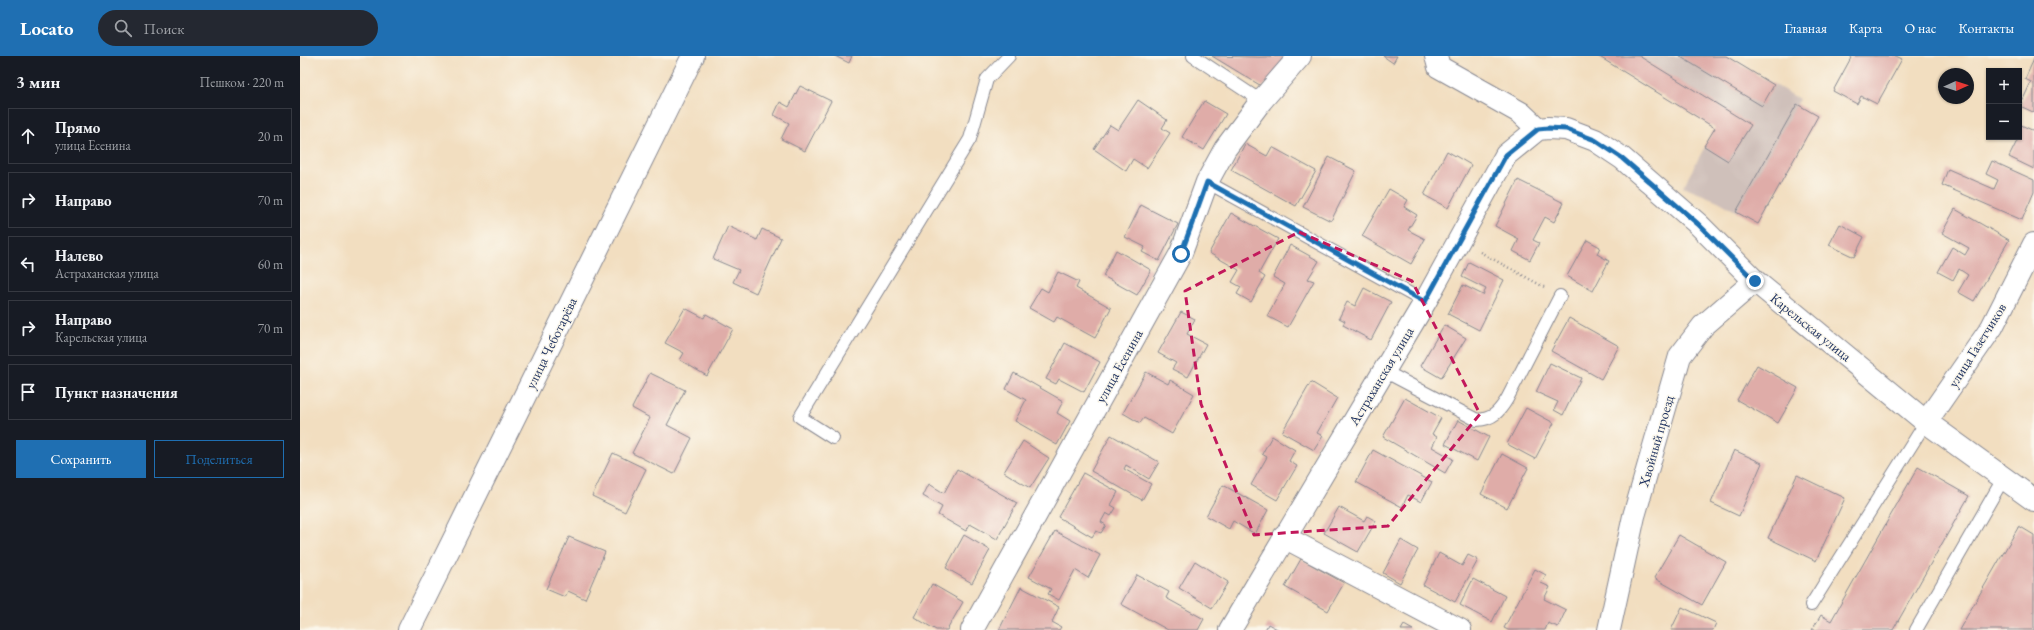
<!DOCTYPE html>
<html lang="ru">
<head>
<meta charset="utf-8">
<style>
  :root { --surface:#171b24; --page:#242831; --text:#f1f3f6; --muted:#9ea1a6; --line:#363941; --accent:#1f6fb2 }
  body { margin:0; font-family:"EB Garamond",serif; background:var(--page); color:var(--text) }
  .controls { position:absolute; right:12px; top:12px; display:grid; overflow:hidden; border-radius:0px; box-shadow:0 1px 3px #0004 }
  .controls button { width:36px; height:36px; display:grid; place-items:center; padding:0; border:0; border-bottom:1px solid var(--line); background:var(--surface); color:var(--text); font:20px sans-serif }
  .compass { position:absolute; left:1638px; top:12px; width:36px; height:36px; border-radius:50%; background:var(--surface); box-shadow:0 1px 3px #0004; rotate:87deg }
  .stop { position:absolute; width:12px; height:12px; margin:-9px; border:3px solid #1f6fb2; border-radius:50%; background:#fff }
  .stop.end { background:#1f6fb2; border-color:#fff; box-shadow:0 1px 4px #0008 }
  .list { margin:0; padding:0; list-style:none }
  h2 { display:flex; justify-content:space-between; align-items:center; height:52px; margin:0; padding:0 16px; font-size:17px }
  h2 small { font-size:13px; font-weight:400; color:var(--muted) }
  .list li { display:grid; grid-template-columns:26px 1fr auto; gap:12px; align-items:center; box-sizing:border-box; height:56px; margin:0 8px 8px; padding:0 8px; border:1px solid var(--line); border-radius:0px }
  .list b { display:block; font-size:15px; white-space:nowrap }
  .list p { margin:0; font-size:13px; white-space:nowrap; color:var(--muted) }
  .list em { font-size:13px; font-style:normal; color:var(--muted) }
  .actions { display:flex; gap:8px; padding:12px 16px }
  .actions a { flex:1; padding:9px 0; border:1px solid var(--accent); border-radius:0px; text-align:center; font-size:14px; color:var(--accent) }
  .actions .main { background:var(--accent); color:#fff }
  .icon { flex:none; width:22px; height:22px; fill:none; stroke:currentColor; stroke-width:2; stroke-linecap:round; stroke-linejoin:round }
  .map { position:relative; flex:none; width:1734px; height:574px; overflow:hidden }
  header { display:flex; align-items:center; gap:24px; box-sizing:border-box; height:56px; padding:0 20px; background:var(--accent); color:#fff }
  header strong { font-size:19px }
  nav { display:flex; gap:22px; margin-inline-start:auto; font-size:14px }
  .search { width:280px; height:36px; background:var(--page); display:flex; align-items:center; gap:10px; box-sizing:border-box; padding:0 14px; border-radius:22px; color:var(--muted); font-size:15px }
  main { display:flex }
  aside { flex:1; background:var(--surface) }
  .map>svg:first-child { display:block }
  .industrial { fill:#cfc0ba }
  .building { fill:#dfaca8 }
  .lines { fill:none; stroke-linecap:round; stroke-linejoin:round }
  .lane-casing { stroke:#86868f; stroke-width:14 }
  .street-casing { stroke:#86868f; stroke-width:24 }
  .path { stroke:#86868f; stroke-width:2.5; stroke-dasharray:1 3; stroke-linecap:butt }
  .lane { stroke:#fff; stroke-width:12 }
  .street { stroke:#fff; stroke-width:22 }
  .route { stroke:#1f6fb2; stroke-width:5 }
  .marked { fill:none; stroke:#c2185b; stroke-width:3; stroke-dasharray:8 5; stroke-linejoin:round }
  .labels { text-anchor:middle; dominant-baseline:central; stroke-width:3; stroke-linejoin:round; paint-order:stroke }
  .street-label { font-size:14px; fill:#1b2f5e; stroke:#fbf7ec }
</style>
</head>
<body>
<header>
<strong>Locato</strong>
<div class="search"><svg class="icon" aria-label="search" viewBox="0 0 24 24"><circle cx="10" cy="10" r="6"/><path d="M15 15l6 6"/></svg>Поиск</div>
<nav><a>Главная</a><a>Карта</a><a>О нас</a><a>Контакты</a></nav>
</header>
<main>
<aside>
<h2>3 мин<small>Пешком · 220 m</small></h2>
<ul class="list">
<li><svg class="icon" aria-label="ahead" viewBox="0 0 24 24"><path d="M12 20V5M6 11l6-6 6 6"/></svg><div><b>Прямо</b><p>улица Есенина</p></div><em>20 m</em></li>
<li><svg class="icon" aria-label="right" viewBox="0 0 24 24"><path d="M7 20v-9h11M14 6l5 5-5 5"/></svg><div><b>Направо</b></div><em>70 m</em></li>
<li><svg class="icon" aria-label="left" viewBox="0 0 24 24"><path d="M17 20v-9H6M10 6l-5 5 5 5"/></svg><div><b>Налево</b><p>Астраханская улица</p></div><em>60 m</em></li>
<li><svg class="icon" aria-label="right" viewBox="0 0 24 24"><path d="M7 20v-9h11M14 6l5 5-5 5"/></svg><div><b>Направо</b><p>Карельская улица</p></div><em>70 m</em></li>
<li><svg class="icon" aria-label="arrive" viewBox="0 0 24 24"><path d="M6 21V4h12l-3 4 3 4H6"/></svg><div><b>Пункт назначения</b></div></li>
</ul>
<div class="actions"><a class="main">Сохранить</a><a>Поделиться</a></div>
</aside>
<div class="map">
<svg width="1734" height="574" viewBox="0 0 1734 574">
  <rect width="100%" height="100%" fill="#fbf7ec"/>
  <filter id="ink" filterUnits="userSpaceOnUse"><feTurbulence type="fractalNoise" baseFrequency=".025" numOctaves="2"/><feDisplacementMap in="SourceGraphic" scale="8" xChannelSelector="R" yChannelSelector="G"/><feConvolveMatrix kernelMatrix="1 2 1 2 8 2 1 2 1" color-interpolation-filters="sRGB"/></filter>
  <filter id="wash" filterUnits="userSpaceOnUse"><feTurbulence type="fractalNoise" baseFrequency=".012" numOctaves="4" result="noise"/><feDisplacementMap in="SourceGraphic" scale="16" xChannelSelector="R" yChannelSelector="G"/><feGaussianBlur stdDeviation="0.9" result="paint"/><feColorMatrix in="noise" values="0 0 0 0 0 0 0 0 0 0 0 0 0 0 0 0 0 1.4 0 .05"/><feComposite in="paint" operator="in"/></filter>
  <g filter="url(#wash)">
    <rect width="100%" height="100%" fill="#f2dec0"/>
    <path class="industrial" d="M 1298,0 L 1426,0 L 1499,43 L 1497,48 L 1518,60 L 1458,168 L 1418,145 L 1383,131 L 1415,72 Z"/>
    <g id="blocks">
      <path class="building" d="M 535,0 L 552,0 L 549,7 Z
        M 912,0 L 960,1 L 991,0 L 963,31 Z
        M 1083,0 L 1097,0 L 1093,7 Z
        M 1298,0 L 1339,0 L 1451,69 L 1428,105 L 1404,90 L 1415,72 Z
        M 1379,0 L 1426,0 L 1474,29 L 1462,50 Z
        M 1552,0 L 1596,0 L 1602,3 L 1577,48 L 1561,40 L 1557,48 L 1533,35 Z
        M 1734,3 L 1734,55 L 1733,56 L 1720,50 L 1731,26 L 1725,23 Z
        M 500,30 L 531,45 L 505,95 L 481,83 L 489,67 L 474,59 L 480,46 L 489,51 Z
        M 838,44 L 867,64 L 862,72 L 870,77 L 847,112 L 833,103 L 826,115 L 794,93 L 810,69 L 818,74 Z
        M 904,45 L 926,58 L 904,94 L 882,81 Z
        M 1497,48 L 1518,60 L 1458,168 L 1436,156 Z
        M 1719,68 L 1734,75 L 1734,113 L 1709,101 L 1719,81 Z
        M 945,88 L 967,100 L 972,91 L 1016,115 L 996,150 L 931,114 Z
        M 1147,95 L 1171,109 L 1148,152 L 1124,139 Z
        M 1029,101 L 1056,115 L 1031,165 L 1003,151 Z
        M 1692,105 L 1734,124 L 1734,136 L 1722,164 L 1642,129 L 1648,113 L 1694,133 L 1698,124 L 1686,118 Z
        M 1218,124 L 1264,147 L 1254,166 L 1245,161 L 1233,184 L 1239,187 L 1230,204 L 1213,195 L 1219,183 L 1195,170 Z
        M 1089,133 L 1108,144 L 1104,151 L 1117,159 L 1108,174 L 1125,183 L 1111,208 L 1062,180 Z
        M 841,149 L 878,168 L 859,205 L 842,196 L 845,191 L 825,181 Z
        M 1655,153 L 1709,184 L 1674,245 L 1658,236 L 1668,219 L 1659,213 L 1653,224 L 1638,216 L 1652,191 L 1665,199 L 1669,192 L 1642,177 Z
        M 931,157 L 978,183 L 959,217 L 965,221 L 951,246 L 937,238 L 941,231 L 932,226 L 939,214 L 909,197 Z
        M 1540,168 L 1564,181 L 1554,201 L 1529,189 Z
        M 428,170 L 457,184 L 462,173 L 481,182 L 456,237 L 433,226 L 439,214 L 413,203 Z
        M 1287,184 L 1300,191 L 1297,198 L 1309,205 L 1293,235 L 1267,220 Z
        M 990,189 L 1019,205 L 1008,223 L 1014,225 L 988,271 L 967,260 L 985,228 L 973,221 Z
        M 816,194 L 851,214 L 837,239 L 803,220 Z
        M 1169,206 L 1204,224 L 1179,274 L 1148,258 L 1163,229 L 1183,239 L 1186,233 L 1162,221 Z
        M 758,216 L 779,226 L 776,232 L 811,252 L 795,282 L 757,261 L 754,266 L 729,252 L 741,232 L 748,236 Z
        M 1064,232 L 1091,246 L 1071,284 L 1043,269 L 1045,265 L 1039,262 L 1047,246 L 1055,250 Z
        M 385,252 L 404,262 L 406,258 L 433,273 L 407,320 L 380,304 L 384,297 L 365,287 Z
        M 881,256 L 895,263 L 887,278 L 906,288 L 888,321 L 872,313 L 876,307 L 858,297 Z
        M 1269,262 L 1319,290 L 1301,323 L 1251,295 Z
        M 1144,269 L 1166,282 L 1141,322 L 1120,310 Z
        M 765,287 L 800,306 L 784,336 L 759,323 L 756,328 L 746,323 Z
        M 1250,307 L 1281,322 L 1263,359 L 1254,354 L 1258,346 L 1236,336 Z
        M 1457,309 L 1498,332 L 1478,367 L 1437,344 Z
        M 846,316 L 868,328 L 870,324 L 894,338 L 872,378 L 844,362 L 840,367 L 823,357 Z
        M 350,317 L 385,334 L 367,369 L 392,382 L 374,418 L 332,397 L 350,362 L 332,352 Z
        M 714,317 L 763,345 L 757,357 L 770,365 L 757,389 L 715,365 L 726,344 L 706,333 Z
        M 1011,326 L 1037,342 L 1017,377 L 1023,380 L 1014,394 L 982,376 Z
        M 1105,342 L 1141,362 L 1132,378 L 1137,381 L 1132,391 L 1153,403 L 1145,417 L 1083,381 Z
        M 1226,352 L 1254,367 L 1235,403 L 1207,388 Z
        M 1158,364 L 1189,381 L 1177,405 L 1145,388 Z
        M 811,379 L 859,406 L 849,423 L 826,409 L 824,413 L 851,428 L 842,444 L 791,415 Z
        M 972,380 L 995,394 L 989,405 L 997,410 L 977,444 L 951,429 L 967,401 L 962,398 Z
        M 723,385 L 749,402 L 730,432 L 704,416 Z
        M 1073,394 L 1132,426 L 1121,446 L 1108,439 L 1102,451 L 1056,426 Z
        M 1434,394 L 1462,407 L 1439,460 L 1411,447 Z
        M 313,397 L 346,413 L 325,456 L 292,440 Z
        M 1202,398 L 1228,412 L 1207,452 L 1181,438 Z
        M 1618,411 L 1669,440 L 1593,574 L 1512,574 L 1521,559 L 1531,565 Z
        M 657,413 L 717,447 L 697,483 L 670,468 L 666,475 L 638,459 L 642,451 L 623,440 L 629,428 L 644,437 Z
        M 783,417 L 818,436 L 811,449 L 816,452 L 811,460 L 806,457 L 801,466 L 806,469 L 801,477 L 796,475 L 792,481 L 758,461 Z
        M 1497,419 L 1545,442 L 1516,505 L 1468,482 Z
        M 923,429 L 968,454 L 955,478 L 933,465 L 929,473 L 906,460 Z
        M 1039,451 L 1064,465 L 1067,460 L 1076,465 L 1058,496 L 1024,477 Z
        M 1719,470 L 1734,479 L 1734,574 L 1659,574 Z
        M 755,475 L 800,499 L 788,522 L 775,514 L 759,544 L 748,538 L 751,533 L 729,521 Z
        M 664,479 L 690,494 L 672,527 L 646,512 Z
        M 1379,479 L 1426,506 L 1402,549 L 1354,522 Z
        M 269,481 L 305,496 L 285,543 L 268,535 L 265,541 L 246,533 Z
        M 1101,484 L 1118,494 L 1100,527 L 1083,517 Z
        M 1139,497 L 1162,510 L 1168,499 L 1178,504 L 1155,546 L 1123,529 Z
        M 1001,503 L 1044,527 L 1028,555 L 985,531 Z
        M 895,505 L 928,526 L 912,552 L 879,532 Z
        M 1235,513 L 1246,519 L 1241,527 L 1250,531 L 1244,543 L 1266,554 L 1258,571 L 1248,567 L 1245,574 L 1208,574 L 1204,572 Z
        M 837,519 L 869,536 L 866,542 L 904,563 L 898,574 L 868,574 L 821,548 Z
        M 1173,523 L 1205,540 L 1192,566 L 1160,549 Z
        M 632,528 L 663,546 L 647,574 L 636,574 L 614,561 Z
        M 721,531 L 759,551 L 752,566 L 761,571 L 759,574 L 699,574 Z
        M 1382,551 L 1416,567 L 1413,574 L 1371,574 Z
        M 968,568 L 979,574 L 965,574 Z
        M 1104,569 L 1113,574 L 1101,574 Z"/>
    </g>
  </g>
  <g filter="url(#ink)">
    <use href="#blocks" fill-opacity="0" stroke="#86868f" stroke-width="1"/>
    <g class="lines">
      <g class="lane-casing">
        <path id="lane" d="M 893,0 L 961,45
          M 907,126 L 1125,246
          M 1084,315 L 1177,364 C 1193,363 1199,356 1207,343 L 1260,240
          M 533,382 L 500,361 L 670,83 L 687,23 L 709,0
          M 1511,549 L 1626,366
          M 1616,574 L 1703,423"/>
      </g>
      <g class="street-casing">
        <path id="street" d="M 1136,0 L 1139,11 L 1221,57 L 1238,73 L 1248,72 L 1266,73 L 1295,84 L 1322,102 L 1398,168 L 1455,225 L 1626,366 L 1734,444
          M 1626,366 L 1692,271 L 1734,188
          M 984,481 L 1160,574
          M 109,574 L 393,0
          M 672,574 L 881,197 L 907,126 L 925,93 L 961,45 L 1000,0
          M 930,574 L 1125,246 L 1206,99 L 1238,73
          M 1309,574 L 1334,460 L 1380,300 L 1403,270 L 1455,225"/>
      </g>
      <path class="path" d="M 1180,196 L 1244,231"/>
      <use href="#lane" class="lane"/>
      <use href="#street" class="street"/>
    </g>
  </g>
  <g class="lines" filter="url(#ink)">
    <path class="route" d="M 881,198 L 907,126 L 1125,246 L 1206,99 L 1238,73 L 1248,72 L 1266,73 L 1295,84 L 1322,102 L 1398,168 L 1455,225"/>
  </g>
  <path class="marked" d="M 999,176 L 1112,225 L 1180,358 L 1088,470 L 954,479 L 901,348 L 885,235 Z"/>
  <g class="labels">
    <g class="street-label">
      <text transform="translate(1511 271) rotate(39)">Карельская улица</text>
      <text transform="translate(251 287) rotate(-64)">улица Чеботарёва</text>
      <text transform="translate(1677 289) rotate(-58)">улица Газетчиков</text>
      <text transform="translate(819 310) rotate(-61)">улица Есенина</text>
      <text transform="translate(1081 320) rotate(-59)">Астраханская улица</text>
      <text transform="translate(1356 385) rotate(-74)">Хвойный проезд</text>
    </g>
  </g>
</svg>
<div class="controls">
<button>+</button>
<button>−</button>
</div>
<svg class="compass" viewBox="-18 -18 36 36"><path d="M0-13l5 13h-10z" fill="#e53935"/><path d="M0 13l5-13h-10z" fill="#9ea1a6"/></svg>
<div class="stop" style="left:881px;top:198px"></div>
<div class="stop end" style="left:1455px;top:225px"></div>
</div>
</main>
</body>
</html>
